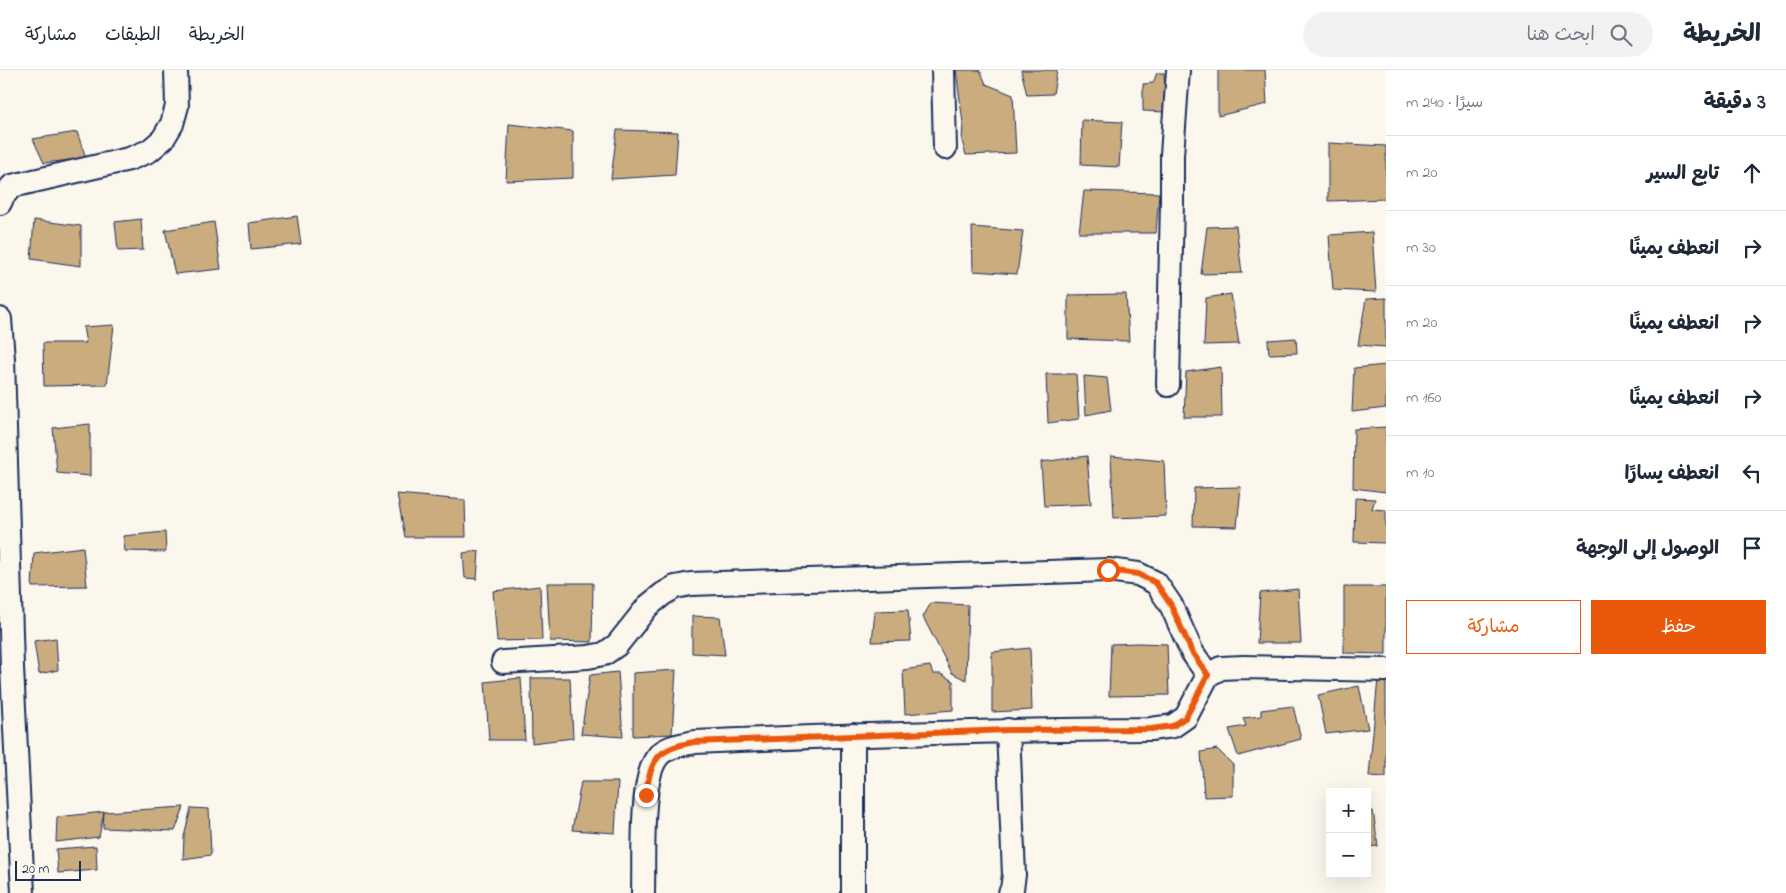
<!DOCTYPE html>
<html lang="ar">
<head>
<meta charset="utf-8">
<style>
  :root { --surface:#fff; --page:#f2f2f3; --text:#1f2937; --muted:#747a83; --line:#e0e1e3; --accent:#ea580c }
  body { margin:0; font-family:"Indie Flower","Playpen Sans Arabic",sans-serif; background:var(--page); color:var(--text); direction:rtl }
  .controls { position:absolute; right:15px; bottom:15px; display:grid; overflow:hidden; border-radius:0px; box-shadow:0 5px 20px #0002 }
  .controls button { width:45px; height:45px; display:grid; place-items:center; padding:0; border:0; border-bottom:1px solid var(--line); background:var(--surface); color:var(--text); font:25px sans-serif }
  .scale { position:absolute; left:15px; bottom:12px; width:66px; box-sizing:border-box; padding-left:5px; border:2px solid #1b2f5e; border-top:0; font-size:14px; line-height:18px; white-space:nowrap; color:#1b2f5e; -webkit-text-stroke:4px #fbf7ec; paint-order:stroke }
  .stop { position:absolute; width:15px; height:15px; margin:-11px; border:4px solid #ea580c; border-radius:50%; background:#fff }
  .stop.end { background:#ea580c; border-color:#fff; box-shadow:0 1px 5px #0008 }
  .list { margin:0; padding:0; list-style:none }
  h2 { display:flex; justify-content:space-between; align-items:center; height:65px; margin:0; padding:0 20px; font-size:21px }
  h2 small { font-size:16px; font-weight:400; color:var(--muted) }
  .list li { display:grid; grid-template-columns:32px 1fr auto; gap:15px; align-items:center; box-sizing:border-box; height:75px; padding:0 20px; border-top:1px solid var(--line) }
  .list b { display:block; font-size:19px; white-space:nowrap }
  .list em { font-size:16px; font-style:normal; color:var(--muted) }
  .actions { display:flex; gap:10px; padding:15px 20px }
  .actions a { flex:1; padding:11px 0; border:1px solid var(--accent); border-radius:0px; text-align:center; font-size:18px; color:var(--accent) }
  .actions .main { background:var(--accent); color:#fff }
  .icon { flex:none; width:28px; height:28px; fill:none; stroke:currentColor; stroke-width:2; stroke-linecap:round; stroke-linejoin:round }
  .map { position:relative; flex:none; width:1386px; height:823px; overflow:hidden; direction:ltr }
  header { display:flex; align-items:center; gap:30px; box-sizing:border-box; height:70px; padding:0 25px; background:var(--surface); border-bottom:1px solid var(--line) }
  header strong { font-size:24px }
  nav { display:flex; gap:28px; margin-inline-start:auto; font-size:18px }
  .search { width:350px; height:45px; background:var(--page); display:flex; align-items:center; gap:12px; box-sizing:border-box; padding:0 18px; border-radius:28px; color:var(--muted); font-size:19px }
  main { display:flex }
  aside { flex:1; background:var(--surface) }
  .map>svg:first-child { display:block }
  .building { fill:#cbac7f; stroke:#1b2f5e }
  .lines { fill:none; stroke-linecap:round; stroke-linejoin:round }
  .minor-casing { stroke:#1b2f5e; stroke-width:26 }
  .minor { stroke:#fbf7ec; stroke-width:22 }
  .route { stroke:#ea580c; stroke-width:6 }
</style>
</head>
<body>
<header>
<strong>الخريطة</strong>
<div class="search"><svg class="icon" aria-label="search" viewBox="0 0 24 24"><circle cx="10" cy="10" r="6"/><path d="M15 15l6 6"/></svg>ابحث هنا</div>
<nav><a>الخريطة</a><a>الطبقات</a><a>مشاركة</a></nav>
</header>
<main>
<aside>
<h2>3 دقيقة<small>سيرًا · 240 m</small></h2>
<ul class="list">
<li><svg class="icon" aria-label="ahead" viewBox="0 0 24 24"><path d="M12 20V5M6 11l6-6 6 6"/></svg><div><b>تابع السير</b></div><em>20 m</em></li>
<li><svg class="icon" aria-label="right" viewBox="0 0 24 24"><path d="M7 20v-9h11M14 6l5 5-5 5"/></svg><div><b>انعطف يمينًا</b></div><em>30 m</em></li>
<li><svg class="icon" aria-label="right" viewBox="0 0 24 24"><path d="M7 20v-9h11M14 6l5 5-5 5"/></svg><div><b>انعطف يمينًا</b></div><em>20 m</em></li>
<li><svg class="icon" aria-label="right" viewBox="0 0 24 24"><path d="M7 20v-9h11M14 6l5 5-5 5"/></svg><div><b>انعطف يمينًا</b></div><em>160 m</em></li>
<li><svg class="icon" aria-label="left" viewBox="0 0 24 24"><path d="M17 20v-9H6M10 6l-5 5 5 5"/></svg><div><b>انعطف يسارًا</b></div><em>10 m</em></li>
<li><svg class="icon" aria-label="arrive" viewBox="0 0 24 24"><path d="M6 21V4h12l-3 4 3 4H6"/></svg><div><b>الوصول إلى الوجهة</b></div></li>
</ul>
<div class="actions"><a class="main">حفظ</a><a>مشاركة</a></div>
</aside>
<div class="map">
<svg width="1386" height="823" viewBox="0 0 1386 823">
  <rect width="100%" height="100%" fill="#fbf7ec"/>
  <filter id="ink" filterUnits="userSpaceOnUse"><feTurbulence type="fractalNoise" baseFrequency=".02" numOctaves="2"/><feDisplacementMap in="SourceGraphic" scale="10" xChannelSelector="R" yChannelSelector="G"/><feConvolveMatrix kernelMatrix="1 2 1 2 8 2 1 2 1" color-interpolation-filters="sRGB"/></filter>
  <g filter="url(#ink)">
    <path class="building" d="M 956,0 L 980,0 L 986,14 L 1013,25 L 1016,83 L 966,85 L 962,71 L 963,53 Z
      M 1021,0 L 1057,0 L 1053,24 L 1027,25 Z
      M 1218,0 L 1265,0 L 1267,34 L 1218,46 Z
      M 1157,3 L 1164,3 L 1166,42 L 1143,41 L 1143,14 L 1153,13 Z
      M 1082,50 L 1122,52 L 1119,97 L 1081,95 Z
      M 509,54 L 573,61 L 573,108 L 506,111 Z
      M 617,60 L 678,62 L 675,105 L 611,109 Z
      M 77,62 L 86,88 L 44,93 L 33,69 Z
      M 1328,73 L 1386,76 L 1386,129 L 1328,131 Z
      M 1084,121 L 1159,123 L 1156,163 L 1079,163 Z
      M 297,146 L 301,174 L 251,179 L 249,153 Z
      M 141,149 L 143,180 L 118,181 L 115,152 Z
      M 34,150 L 81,156 L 81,196 L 31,189 Z
      M 214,152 L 221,199 L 175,204 L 165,160 Z
      M 1236,156 L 1242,203 L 1201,204 L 1207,157 Z
      M 972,157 L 1023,161 L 1017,204 L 973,201 Z
      M 1372,162 L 1376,222 L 1333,220 L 1329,165 Z
      M 1126,224 L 1129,271 L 1068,269 L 1068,225 Z
      M 1231,224 L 1239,274 L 1204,275 L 1206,228 Z
      M 1386,228 L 1386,277 L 1358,275 L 1366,229 Z
      M 114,255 L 107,315 L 44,316 L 43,273 L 86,273 L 83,257 Z
      M 1296,268 L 1297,283 L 1269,284 L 1268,270 Z
      M 1386,295 L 1386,338 L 1352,342 L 1354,298 Z
      M 1221,297 L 1222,347 L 1184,347 L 1186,302 Z
      M 1046,304 L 1076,304 L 1079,349 L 1048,353 Z
      M 1084,306 L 1107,308 L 1111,340 L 1086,345 Z
      M 90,354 L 90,406 L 57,403 L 53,358 Z
      M 1386,357 L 1386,422 L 1353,418 L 1354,359 Z
      M 1087,386 L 1091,434 L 1044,436 L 1041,392 Z
      M 1111,386 L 1164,391 L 1166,446 L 1114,448 Z
      M 1241,417 L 1237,457 L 1193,456 L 1194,418 Z
      M 397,424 L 465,430 L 466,467 L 405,467 Z
      M 1355,428 L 1375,429 L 1372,439 L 1386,440 L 1386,473 L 1354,472 Z
      M 165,462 L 166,482 L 125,481 L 123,466 Z
      M 83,477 L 87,516 L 32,517 L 34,483 Z
      M 479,481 L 477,509 L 465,508 L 463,483 Z
      M 547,513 L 593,513 L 592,572 L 550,571 Z
      M 540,516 L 542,570 L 497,571 L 493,521 Z
      M 1344,517 L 1386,517 L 1386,584 L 1344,583 Z
      M 1298,519 L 1301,573 L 1257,573 L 1260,523 Z
      M 931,533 L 968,535 L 966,610 L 952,603 L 923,547 Z
      M 908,540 L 911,571 L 872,572 L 875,541 Z
      M 692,546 L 720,547 L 725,585 L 692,583 Z
      M 56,568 L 58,600 L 39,604 L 34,571 Z
      M 1138,573 L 1167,574 L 1169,625 L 1109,626 L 1111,574 Z
      M 1030,578 L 1032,640 L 992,642 L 992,582 Z
      M 930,596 L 933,604 L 941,604 L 953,611 L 953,640 L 905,644 L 903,600 Z
      M 676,600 L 672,664 L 633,666 L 633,603 Z
      M 618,602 L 623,667 L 581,664 L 590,605 Z
      M 521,608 L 525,670 L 489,670 L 485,612 Z
      M 531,608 L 570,608 L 573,668 L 532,673 Z
      M 1378,608 L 1386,608 L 1386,707 L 1369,706 Z
      M 1359,616 L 1368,659 L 1326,664 L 1318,625 Z
      M 1293,636 L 1301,669 L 1238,686 L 1229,659 L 1246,656 L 1243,648 L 1261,646 L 1261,640 Z
      M 1217,679 L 1233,695 L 1233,726 L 1204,727 L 1201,682 Z
      M 581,712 L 618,712 L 615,763 L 572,760 Z
      M 184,737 L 175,761 L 103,758 L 104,742 Z
      M 191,738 L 209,739 L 211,785 L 183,789 L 184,767 Z
      M 1367,741 L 1373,741 L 1378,776 L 1367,777 Z
      M 104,742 L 99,767 L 56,772 L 57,747 Z
      M 96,776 L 97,800 L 58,803 L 56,779 Z"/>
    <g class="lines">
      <g class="minor-casing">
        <path id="minor" d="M 943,0 L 945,78
          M 0,133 L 3,126 L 12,116 L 129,89 L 149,81 L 163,69 L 172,54 L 177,36 L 176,0
          M 0,249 L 3,289 L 12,597 L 23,823
          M 1168,315 L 1172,131 L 1172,85 L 1178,0
          M 503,592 L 588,587 L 604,584 L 617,575 L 648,536 L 663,524 L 675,517 L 691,514 L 1108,500 L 1138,504 L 1156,513 L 1171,535 L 1192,582 L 1208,605
          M 1008,660 L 1014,805 L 1012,819 L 1010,823
          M 853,665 L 853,823
          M 643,823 C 644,791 640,713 656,689 C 664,676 682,675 695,672 C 847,665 999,660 1151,659 L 1173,656 L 1186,647 L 1208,605 L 1221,598 L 1243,597 L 1386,600"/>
      </g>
      <use href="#minor" class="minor"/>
    </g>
  </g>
  <g class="lines" filter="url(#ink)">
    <path class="route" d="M 646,725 C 651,688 657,679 694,672 L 1008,660 L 1151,659 L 1173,656 L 1186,647 L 1208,605 L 1192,582 L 1171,535 L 1156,513 L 1138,504 L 1108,500"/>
  </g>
</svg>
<div class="controls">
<button>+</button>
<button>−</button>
</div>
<div class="scale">20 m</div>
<div class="stop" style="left:1108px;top:500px"></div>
<div class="stop end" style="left:646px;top:725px"></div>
</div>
</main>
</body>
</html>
